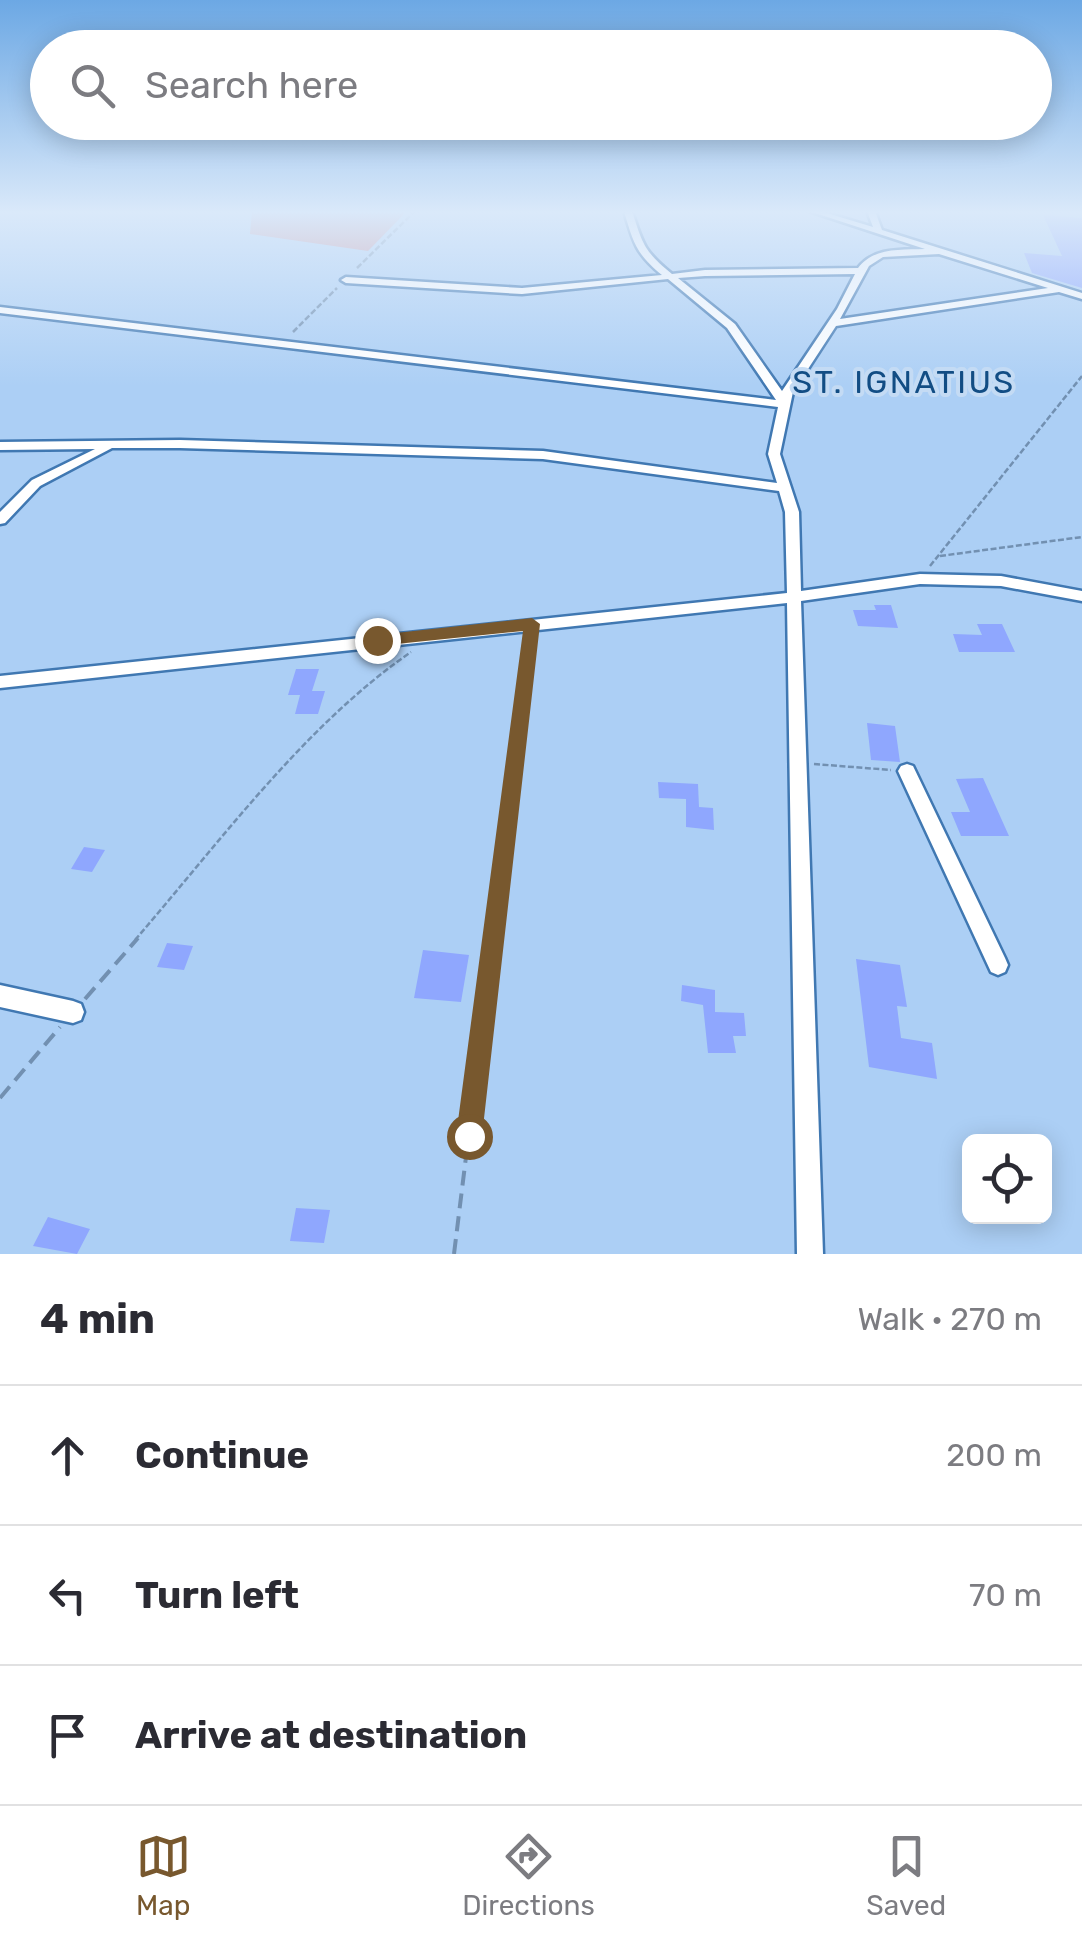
<!DOCTYPE html>
<html lang="en">
<head>
<meta charset="utf-8">
<style>
  :root { --surface:#fff; --page:#f2f2f3; --text:#2b2b33; --muted:#7c7c81; --line:#e1e1e2; --accent:#78582e }
  body { margin:0; font-family:Rubik,sans-serif; background:var(--page); color:var(--text) }
  .controls { position:absolute; right:30px; bottom:30px; display:grid; overflow:hidden; border-radius:15px; box-shadow:0 5px 25px #0003 }
  .controls button { width:90px; height:90px; display:grid; place-items:center; padding:0; border:0; border-bottom:2px solid var(--line); background:var(--surface); color:var(--text); font:50px sans-serif }
  .stop { position:absolute; width:30px; height:30px; margin:-22px; border:8px solid #78582e; border-radius:50%; background:#fff }
  .stop.end { background:#78582e; border-color:#fff; box-shadow:0 2px 10px #0008 }
  .list { margin:0; padding:0; list-style:none }
  h2 { display:flex; justify-content:space-between; align-items:center; height:130px; margin:0; padding:0 40px; font-size:42px }
  h2 small { font-size:32px; font-weight:400; color:var(--muted) }
  .list li { display:grid; grid-template-columns:65px 1fr auto; gap:30px; align-items:center; box-sizing:border-box; height:140px; padding:0 40px; border-top:2px solid var(--line) }
  .list b { display:block; font-size:38px; white-space:nowrap }
  .list em { font-size:32px; font-style:normal; color:var(--muted) }
  .icon { flex:none; width:55px; height:55px; fill:none; stroke:currentColor; stroke-width:2; stroke-linecap:round; stroke-linejoin:round }
  .map { position:relative; flex:none; width:1082px; height:1254px; overflow:hidden }
  .search { position:absolute; background:var(--surface); box-shadow:0 5px 25px #0003; left:30px; right:30px; top:30px; height:110px; display:flex; align-items:center; gap:25px; box-sizing:border-box; padding:0 35px; border-radius:55px; color:var(--muted); font-size:38px }
  .sheet { height:550px; background:var(--surface) }
  nav { display:flex; justify-content:space-around; align-items:center; box-sizing:border-box; height:140px; border-top:2px solid var(--line); background:var(--surface); font-size:28px; color:var(--muted) }
  nav a { display:grid; justify-items:center; gap:5px }
  nav .on { color:var(--accent) }
  .map>svg:first-child { display:block }
  .green { fill:#cf8e96 }
  .building { fill:#8fa7fe }
  .lines { fill:none; stroke-linecap:round; stroke-linejoin:round }
  .minor-casing { stroke:#4078b2; stroke-width:5 }
  .path-far1 { stroke:#7290b1; stroke-width:2.5; stroke-dasharray:6 2.5; stroke-linecap:butt }
  .path { stroke:#7290b1; stroke-width:4; stroke-dasharray:15 8; stroke-linecap:butt }
  .minor { fill:#fff; fill-rule:evenodd }
  .route { fill:#78582e }
  .labels { text-anchor:middle; dominant-baseline:central; stroke-width:8; stroke-linejoin:round; paint-order:stroke }
  .far-quarter-label { font-size:32px; letter-spacing:2.5px; fill:#124d84; stroke:#c4dbf4 }
</style>
</head>
<body>
<div class="map">
<svg width="1082" height="1254" viewBox="0 0 1082 1254">
  <rect width="100%" height="100%" fill="#accff5"/>
  <path class="green" d="M 252,211 L 407,211 L 368,251 L 250,234 Z"/>
  <path class="building" d="M 1043,215 L 1082,218 L 1082,288 L 1032,273 L 1024,253 L 1062,256 Z
    M 874,605 L 891,605 L 898,628 L 858,626 L 853,610 L 876,610 Z
    M 977,624 L 1002,624 L 1015,652 L 959,652 L 953,634 L 982,635 Z
    M 296,669 L 319,669 L 312,691 L 325,691 L 318,714 L 295,714 L 300,695 L 288,695 Z
    M 867,723 L 895,726 L 900,762 L 871,760 Z
    M 983,778 L 1009,836 L 961,836 L 951,812 L 970,812 L 956,779 Z
    M 658,782 L 698,784 L 699,807 L 713,808 L 714,830 L 686,827 L 686,799 L 659,798 Z
    M 84,847 L 105,850 L 92,872 L 71,869 Z
    M 167,943 L 193,946 L 184,970 L 157,967 Z
    M 423,950 L 469,955 L 461,1002 L 414,998 Z
    M 856,959 L 900,965 L 907,1007 L 897,1006 L 901,1038 L 932,1043 L 937,1079 L 869,1067 Z
    M 682,985 L 715,990 L 715,1012 L 744,1013 L 746,1036 L 733,1036 L 736,1053 L 708,1053 L 703,1005 L 681,1001 Z
    M 296,1208 L 330,1210 L 324,1243 L 290,1241 Z
    M 48,1217 L 90,1229 L 77,1254 L 33,1246 Z"/>
  <g class="lines">
    <g class="minor-casing">
      <path id="minor" d="M 624,211 L 632,211 C 643,245 644,251 672,274 L 705,270 L 858,268 C 874,247 901,250 925,249 L 809,211 L 820,211 L 873,227 L 867,211 L 875,211 L 882,230 L 1082,293 L 1082,299 L 1059,292 L 836,326 L 793,392 L 780,454 L 799,512 L 801,591 L 920,574 L 1001,576 L 1082,591 L 1082,601 L 1001,586 L 920,584 L 801,601 L 823,1254 L 797,1254 L 787,603 L 0,688 L 0,676 L 787,593 L 785,512 L 779,491 L 543,459 L 180,448 L 112,448 L 40,486 L 5,523 L 0,524 L 0,512 L 32,480 L 95,449 L 0,450 L 0,442 L 180,440 L 543,451 L 777,483 L 768,454 L 778,407 L 0,313 L 0,307 L 776,400 L 727,328 L 668,279 L 522,294 L 346,283 L 341,280 L 346,277 L 522,288 L 662,275 C 636,254 633,242 624,211 ZM 939,254 L 1048,288 L 840,319 L 869,266 L 883,257 ZM 855,274 L 837,309 L 782,391 L 735,324 L 678,278 L 705,276 Z
        M 907,764 L 913,766 L 1005,958 L 1008,965 L 1005,972 L 998,975 L 991,972 L 898,771 L 901,766 Z
        M 0,985 L 73,1001 L 81,1004 L 84,1012 L 81,1020 L 73,1023 L 0,1007 Z"/>
    </g>
    <path class="path-far1" d="M 357,268 L 415,211
      M 293,332 L 337,288
      M 940,556 L 1082,537
      M 930,566 L 1082,376
      M 814,764 L 891,770
      M 135,940 C 219,843 305,725 411,652
      M 492,940 L 529,640"/>
    <path class="path" d="M 85,999 L 138,938
      M 0,1098 L 60,1027
      M 454,1254 L 493,938"/>
    <use href="#minor" class="minor"/>
  </g>
  <linearGradient id="sky" x2="0" y2="1"><stop stop-color="#6ca8e4"/><stop offset="0.55" stop-color="#dae9fa"/><stop offset="1" stop-color="#dae9fa" stop-opacity="0"/></linearGradient>
  <rect width="1082" height="386" fill="url(#sky)"/>
  <path class="route" d="M 532,618 L 540,624 L 482,1136 L 478,1145 L 469,1149 L 460,1145 L 456,1136 L 523,631 L 377,646 L 369,640 L 377,635 Z"/>
  <g class="labels">
    <g class="far-quarter-label">
      <text x="904" y="382">ST. IGNATIUS</text>
    </g>
  </g>
</svg>
<div class="controls">
<button><svg class="icon" aria-label="locate" viewBox="0 0 24 24"><circle cx="12" cy="12" r="6"/><path d="M12 2v4M12 18v4M2 12h4M18 12h4"/></svg></button>
</div>
<div class="stop" style="left:469px;top:1136px"></div>
<div class="stop end" style="left:377px;top:640px"></div>
<div class="search"><svg class="icon" aria-label="search" viewBox="0 0 24 24"><circle cx="10" cy="10" r="6"/><path d="M15 15l6 6"/></svg>Search here</div>
</div>
<section class="sheet">
<h2>4 min<small>Walk · 270 m</small></h2>
<ul class="list">
<li><svg class="icon" aria-label="ahead" viewBox="0 0 24 24"><path d="M12 20V5M6 11l6-6 6 6"/></svg><div><b>Continue</b></div><em>200 m</em></li>
<li><svg class="icon" aria-label="left" viewBox="0 0 24 24"><path d="M17 20v-9H6M10 6l-5 5 5 5"/></svg><div><b>Turn left</b></div><em>70 m</em></li>
<li><svg class="icon" aria-label="arrive" viewBox="0 0 24 24"><path d="M6 21V4h12l-3 4 3 4H6"/></svg><div><b>Arrive at destination</b></div></li>
</ul>
</section>
<nav>
<a class="on"><svg class="icon" aria-label="map" viewBox="0 0 24 24"><path d="M3 6l6-2 6 2 6-2v14l-6 2-6-2-6 2zM9 4v14M15 6v14"/></svg>Map</a>
<a><svg class="icon" aria-label="directions" viewBox="0 0 24 24"><path d="M12 3l9 9-9 9-9-9zM9 14v-3h6M13 9l2 2-2 2"/></svg>Directions</a>
<a><svg class="icon" aria-label="saved" viewBox="0 0 24 24"><path d="M7 4h10v16l-5-4-5 4z"/></svg>Saved</a>
</nav>
</body>
</html>
